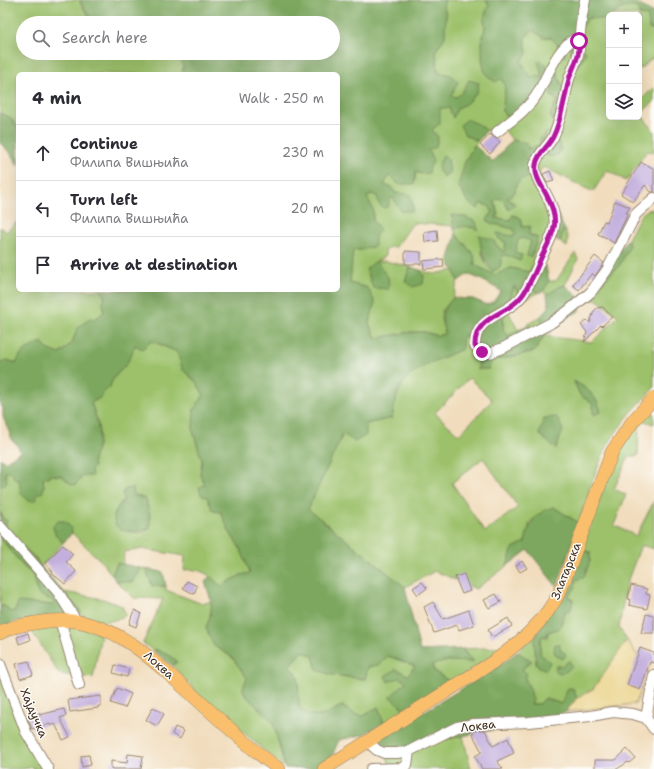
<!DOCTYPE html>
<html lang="en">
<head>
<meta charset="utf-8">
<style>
  :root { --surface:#fff; --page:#f7f7f7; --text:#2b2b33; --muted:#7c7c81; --line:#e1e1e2 }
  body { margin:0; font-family:"Shantell Sans",sans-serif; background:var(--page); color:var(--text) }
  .controls { position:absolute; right:12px; top:12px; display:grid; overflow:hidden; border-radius:6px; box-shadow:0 4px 16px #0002 }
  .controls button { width:36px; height:36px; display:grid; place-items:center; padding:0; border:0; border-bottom:1px solid var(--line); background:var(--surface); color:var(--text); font:20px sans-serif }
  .stop { position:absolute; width:12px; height:12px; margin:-9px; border:3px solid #b5179e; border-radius:50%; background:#fff }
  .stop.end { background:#b5179e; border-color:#fff; box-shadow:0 1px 4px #0008 }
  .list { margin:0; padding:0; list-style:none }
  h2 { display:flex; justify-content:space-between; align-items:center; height:52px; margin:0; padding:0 16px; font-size:17px }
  h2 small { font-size:13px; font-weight:400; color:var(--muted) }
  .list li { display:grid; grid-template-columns:26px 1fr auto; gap:12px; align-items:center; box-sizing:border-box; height:56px; padding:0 16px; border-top:1px solid var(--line) }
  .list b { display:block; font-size:15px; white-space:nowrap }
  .list p { margin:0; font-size:13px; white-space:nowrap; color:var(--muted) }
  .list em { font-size:13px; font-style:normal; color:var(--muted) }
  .icon { flex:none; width:22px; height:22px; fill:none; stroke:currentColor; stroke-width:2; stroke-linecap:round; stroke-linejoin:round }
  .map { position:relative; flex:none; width:654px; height:769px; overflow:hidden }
  .search { position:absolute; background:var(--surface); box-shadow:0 4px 16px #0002; left:16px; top:16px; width:324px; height:44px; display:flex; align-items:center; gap:10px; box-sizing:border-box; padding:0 14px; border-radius:22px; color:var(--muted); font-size:15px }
  .panel { position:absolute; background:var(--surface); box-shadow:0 4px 16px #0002; left:16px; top:72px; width:324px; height:220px; border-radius:6px }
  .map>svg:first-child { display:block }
  .green { fill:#9cc16b; stroke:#6c7644; fill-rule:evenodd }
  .forest { fill:#7da75f; stroke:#5c683e }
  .sand { fill:#eeda9e; stroke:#94825e }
  .building { fill:#c3afde }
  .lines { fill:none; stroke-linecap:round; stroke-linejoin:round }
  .minor-casing { stroke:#96846e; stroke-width:12 }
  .major-casing { stroke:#96846e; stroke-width:14 }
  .minor { stroke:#fff; stroke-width:10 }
  .major { stroke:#f9bf6d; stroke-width:13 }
  .route { stroke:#b5179e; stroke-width:5 }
  .labels { text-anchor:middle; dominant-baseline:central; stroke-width:3; stroke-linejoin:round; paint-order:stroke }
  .street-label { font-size:12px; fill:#3b2a1e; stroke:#fdfcf7 }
</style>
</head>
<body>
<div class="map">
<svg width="654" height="769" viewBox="0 0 654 769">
  <rect width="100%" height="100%" fill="#fdfcf7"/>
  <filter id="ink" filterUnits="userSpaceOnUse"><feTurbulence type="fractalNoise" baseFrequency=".025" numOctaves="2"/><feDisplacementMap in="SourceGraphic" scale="8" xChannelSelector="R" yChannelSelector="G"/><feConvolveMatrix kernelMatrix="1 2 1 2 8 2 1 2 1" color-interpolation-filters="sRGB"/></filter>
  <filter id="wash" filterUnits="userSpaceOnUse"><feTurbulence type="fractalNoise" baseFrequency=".012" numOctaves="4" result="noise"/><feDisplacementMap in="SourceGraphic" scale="16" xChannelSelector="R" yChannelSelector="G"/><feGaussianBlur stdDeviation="0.9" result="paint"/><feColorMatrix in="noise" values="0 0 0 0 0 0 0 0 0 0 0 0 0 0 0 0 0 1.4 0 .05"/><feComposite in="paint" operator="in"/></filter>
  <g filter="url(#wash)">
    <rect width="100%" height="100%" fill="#f1ddbd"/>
    <path class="green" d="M 0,0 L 80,0 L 81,5 L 94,23 L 23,23 L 23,53 L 179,53 L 183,67 L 182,74 L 18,74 L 18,129 L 11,118 L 0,113 Z
      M 445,0 L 485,0 L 489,4 L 484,18 L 485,28 L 482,41 L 500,79 L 504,82 L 505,91 L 502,111 L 507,117 L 504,122 L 548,82 L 552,79 L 557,99 L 553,121 L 577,45 L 576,35 L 588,18 L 608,20 L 609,19 L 609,117 L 635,118 L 639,117 L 640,113 L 654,131 L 654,152 L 647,151 L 626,181 L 607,170 L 593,192 L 544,167 L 538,173 L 555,238 L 529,272 L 511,268 L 495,275 L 475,265 L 474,255 L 456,234 L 454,229 C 463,225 468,226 477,229 L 452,216 L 454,226 L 413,223 L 396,247 L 390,247 L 385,251 L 385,256 L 377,261 L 386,261 L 410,267 L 405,281 L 424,276 L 420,270 L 434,274 L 454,270 L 458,281 L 453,298 L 442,311 L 441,320 L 445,333 L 438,336 L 425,332 L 411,332 L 376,338 L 369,324 L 367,288 L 350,283 L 353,250 L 362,250 L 373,220 L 373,209 L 367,197 L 372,194 L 377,196 L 379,204 L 388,198 L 393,198 L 395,193 L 384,185 L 389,176 L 414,184 L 416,172 L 421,174 L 428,150 L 436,146 L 438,137 L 432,130 L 440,108 L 449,107 L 453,118 L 457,109 L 468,102 L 469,81 L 462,92 L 457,97 L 451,96 L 451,75 L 438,72 L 436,50 L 445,37 L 446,13 L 443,6 ZM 468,119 C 474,124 481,124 486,131 L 501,125 L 512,140 L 527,143 L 528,149 L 540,146 L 546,134 L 544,138 L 544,145 L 526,160 L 521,178 L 516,185 L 515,192 L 506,198 L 509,209 L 504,201 L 499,198 L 493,201 L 498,213 L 496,218 L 511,220 L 513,215 L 520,218 C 522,230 527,234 538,238 L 531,257 L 527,256 L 531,241 L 522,238 L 518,240 L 514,253 L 520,261 L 506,255 L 502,256 L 500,267 L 493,271 L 486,265 L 481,251 L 493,240 L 498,247 L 504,252 L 506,243 L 498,238 L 515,235 L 514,229 L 487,219 L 493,212 L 489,206 L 480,203 L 478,209 L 465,162 L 478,141 L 465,135 Z
      M 631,6 L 638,8 L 648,16 L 649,29 L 654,29 L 654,60 L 652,58 L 639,70 L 639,15 L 613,15 L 618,9 Z
      M 533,30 L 544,38 L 550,36 L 565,50 L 570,45 L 574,55 L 563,98 L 558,74 L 532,78 L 521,62 L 527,53 L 524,37 Z
      M 654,87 L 654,102 L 644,110 L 641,100 Z
      M 654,209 L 654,388 C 637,405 620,424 608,445 C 595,469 587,497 579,523 L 553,507 L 530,522 L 525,542 L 513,548 L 507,566 L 476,589 L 435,571 L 405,587 L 307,509 L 343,434 L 366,424 L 392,418 L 398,391 L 407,377 L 429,362 L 448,356 L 463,336 L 469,336 L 479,358 L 478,369 L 489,369 L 491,361 L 516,356 L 535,351 L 544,336 L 592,342 L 618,316 L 596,299 L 583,302 L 620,265 L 628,239 L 640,216 L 647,210 ZM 469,378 L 492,400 L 459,435 L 435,413 ZM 574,382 C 589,388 596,397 601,412 L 594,415 L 593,404 L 580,395 ZM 483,458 L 518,507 L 485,532 L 452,483 Z
      M 18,221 L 18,290 L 101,290 L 105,298 L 103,302 L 104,312 L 95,319 L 78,327 L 72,343 L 59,354 L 47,349 L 17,363 L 7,360 L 2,363 L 0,362 L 0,227 L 6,232 Z
      M 564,228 L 568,238 L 567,247 L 560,242 Z
      M 575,253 L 578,259 L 565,285 L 559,287 L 547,295 L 543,291 L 549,281 L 556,281 Z
      M 514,286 L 527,297 L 531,287 L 538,293 L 527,298 L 508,311 L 518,330 L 508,336 L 503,329 L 504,304 L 511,296 Z
      M 540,317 L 543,324 L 533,329 L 527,325 Z
      M 152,341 L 177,352 L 183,370 L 196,382 L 204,395 L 194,409 L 193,431 L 202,461 L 200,474 L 205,485 L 207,497 L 213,511 L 221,512 L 229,531 L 241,550 L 251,573 L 241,575 L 221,587 C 208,574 202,568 184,570 L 185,556 L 141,549 L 124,552 L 123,565 L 117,563 L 112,575 L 101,561 L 72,533 L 71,528 L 55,534 L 63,543 L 41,567 L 5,528 L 4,520 L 0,512 L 0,485 L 3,486 L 5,472 L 12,472 L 37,493 L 44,487 L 43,479 L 51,475 L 62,476 L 71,484 L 94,467 C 92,457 95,456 97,448 C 102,434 97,416 91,403 L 100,397 L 104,391 L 110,387 C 113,374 121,373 127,363 C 130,357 132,351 135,345 ZM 132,488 L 134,495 L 140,496 L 150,528 L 143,532 L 130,532 L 117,508 Z
      M 650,409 L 654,414 L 654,424 L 644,421 L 639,428 L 638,456 L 629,456 L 614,489 L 626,495 L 614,525 L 636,536 L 654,501 L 654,549 L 641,545 L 626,585 L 619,628 L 627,640 L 593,689 L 577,698 L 573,688 L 561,704 L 545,698 L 540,704 L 531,704 L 530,689 L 525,679 L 522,669 L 532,661 L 517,652 L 539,630 L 540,654 L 540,643 L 542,635 L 560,628 L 564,613 L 571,609 L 573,600 L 568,597 L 575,588 L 576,580 L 584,576 L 590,561 L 581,549 L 618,449 Z
      M 0,537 L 22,565 L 33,575 L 36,582 L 55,602 L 52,605 L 35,603 L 10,612 L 4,606 L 0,607 Z
      M 141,568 L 146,569 L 152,586 L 166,586 L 166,590 L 200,603 L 212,602 L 211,614 L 206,628 L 214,646 L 232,657 L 247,678 L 243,688 L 245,695 L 273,722 L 285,768 L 198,694 L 173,666 L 177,662 L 155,649 L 155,652 L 143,643 L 163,599 L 134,598 L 116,581 L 134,582 Z
      M 64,592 L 103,599 L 122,606 L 126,615 C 105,626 100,621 79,614 L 81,612 Z
      M 66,626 L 87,629 L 101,634 L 93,678 L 59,674 L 31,630 L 44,627 Z
      M 504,647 L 452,683 L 435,672 L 432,665 L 447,661 L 473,662 L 462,649 Z
      M 302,651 L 313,656 L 317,670 L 332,675 L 365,679 L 368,667 L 378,665 L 388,656 L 415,666 L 408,675 L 399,678 L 406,682 L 405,710 L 384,723 L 378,707 L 364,716 L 354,714 L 342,706 L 321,716 L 310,715 L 299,707 L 298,675 L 289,666 Z
      M 0,673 L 23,732 L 42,769 L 34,769 L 33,767 L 23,769 L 0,769 Z
      M 463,736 L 471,769 L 390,769 L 386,749 Z"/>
    <path class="forest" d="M 80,0 L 445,0 L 443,6 L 446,13 L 445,37 L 436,50 L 438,72 L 451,75 L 458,82 L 451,96 L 457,97 L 462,92 L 469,80 L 479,83 L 477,92 L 468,102 L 457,109 L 453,118 L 449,108 L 440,108 L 440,123 L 432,130 L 438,137 L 436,147 L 428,150 L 431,154 L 433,162 L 430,167 L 429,173 L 421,174 L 416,172 L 414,184 L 398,184 L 394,179 L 389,176 L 384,185 L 391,187 L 395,193 L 400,193 L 410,195 L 413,205 L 413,211 L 401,211 L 393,198 L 389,199 L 389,206 L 384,208 L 379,204 L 377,196 L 372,194 L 367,197 L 373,209 L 373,220 L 380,230 L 375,236 L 375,246 L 362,250 L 353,250 L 350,283 L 368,288 L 375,303 L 369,324 L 376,338 L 411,332 L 425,332 L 438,336 L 445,333 C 439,313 441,313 453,298 L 473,299 L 487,305 L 494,301 L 501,291 L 482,280 L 468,274 L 458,281 L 454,270 L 448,262 L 456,234 L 474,255 L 475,265 L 495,275 L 511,268 L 529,272 L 536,260 L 546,267 L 549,281 L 543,291 L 538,293 L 531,287 L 527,298 L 519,295 L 514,286 L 511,296 L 504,304 L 508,311 L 503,316 L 503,329 L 508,336 L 527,325 L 533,329 L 543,324 L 540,317 L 549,307 L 547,295 L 559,287 L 565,285 L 583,301 L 628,239 L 629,247 L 620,265 L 583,302 L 578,312 L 563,320 L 544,336 L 535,351 L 516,356 L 491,361 L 489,369 L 478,369 L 479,358 L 469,336 L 463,336 L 462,349 C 439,361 410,366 399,391 C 395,399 394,409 392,418 L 366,424 L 366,435 L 355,442 L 343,434 L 308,509 L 405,587 L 420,651 L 462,649 L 473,662 L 447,661 L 432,665 L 435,672 L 452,683 L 405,710 L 390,697 L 406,682 L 399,678 L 388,682 L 385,676 L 396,669 L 408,675 L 415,666 L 388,656 L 378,665 L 368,667 L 365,679 L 332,675 L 317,670 L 313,656 L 302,651 L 289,666 L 298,675 L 299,707 L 310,715 L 321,716 L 342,706 L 354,714 L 364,716 L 378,707 L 384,723 L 362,735 L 339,740 L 331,758 L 319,766 L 312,769 L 285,768 L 273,722 L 245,695 L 243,688 L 247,678 L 232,657 L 214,646 L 206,628 C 214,606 212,602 205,582 L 210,576 L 221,586 L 241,575 L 250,573 L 241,550 L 229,531 L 221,512 L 213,511 L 207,497 L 201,495 L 199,487 L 205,485 L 200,474 L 202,461 L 193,431 L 194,409 L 204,395 L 196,382 L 183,370 L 177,352 L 152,341 L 142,349 L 135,345 C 133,351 131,357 127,363 C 120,372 113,375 110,387 L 104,391 L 101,397 L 91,403 C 96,416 102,434 97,448 C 95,456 92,457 94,467 L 91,470 L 92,476 L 82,476 L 80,480 L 75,485 L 71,484 L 62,476 L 51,475 L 43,479 L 44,487 L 42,493 L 37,494 L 37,499 L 33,501 L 28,500 L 21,494 L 19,480 L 14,479 L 12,472 L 5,472 L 7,482 L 3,486 L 0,485 L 0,458 L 5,462 L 20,452 L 17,444 L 13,442 L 3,417 L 3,407 L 0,406 L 0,362 L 2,363 L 6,360 L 17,363 C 20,350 31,347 42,342 L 47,349 L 60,354 L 72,343 L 78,328 L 90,318 L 95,319 L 104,312 L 103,302 L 105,298 L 101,290 L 338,290 L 338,74 L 182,74 L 183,67 L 179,53 L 333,53 L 333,23 L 94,23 L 81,4 Z
      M 485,0 L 618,0 L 620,4 L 631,0 L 654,13 L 654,29 L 649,29 L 648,16 L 640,15 L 638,8 C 628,5 620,8 613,15 L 609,15 L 608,20 L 588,18 L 576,35 L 577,45 L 586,52 L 578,68 L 574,55 L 571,53 L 570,45 L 565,50 L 565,56 L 561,57 L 560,47 L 550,37 L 544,38 L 533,30 L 525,37 L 527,53 L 521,62 L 532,78 L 537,76 L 543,77 L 538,62 L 540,60 L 558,74 L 561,84 L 564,86 L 557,121 L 553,121 L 550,115 L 557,100 L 551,96 L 552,79 L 548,82 L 532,107 L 507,117 L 502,111 L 505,91 L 504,82 L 500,79 L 496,82 L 489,78 L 484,70 L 482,58 L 482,41 L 485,28 L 484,18 L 489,4 Z
      M 0,113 L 11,118 L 18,129 L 18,166 L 11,154 L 0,143 Z
      M 468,119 C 474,124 481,124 486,131 L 478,141 L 465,135 L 460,125 Z
      M 547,132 L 544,138 L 544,145 L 554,139 L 559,142 L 561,148 L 558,155 L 550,157 L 539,149 L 526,160 L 531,170 L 527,178 L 521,179 L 516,185 L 515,192 L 507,198 L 515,204 L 509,210 L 504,201 L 499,198 L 494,201 L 498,213 L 496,218 L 510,220 L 513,215 L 521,218 L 522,227 L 530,226 L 529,235 L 538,238 L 531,257 L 527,256 L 531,241 L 522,238 L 518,240 L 515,253 L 522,255 L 520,261 L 506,255 L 502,256 L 500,267 L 493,271 C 483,261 481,249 479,235 L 493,240 L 498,247 L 504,252 L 506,243 L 498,238 L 497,233 L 511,236 L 515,235 L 514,229 L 490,223 L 487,220 L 493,212 L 489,206 L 480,203 L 478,209 L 469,203 L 458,186 L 465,162 L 474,145 L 493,162 L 512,140 L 527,143 L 528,149 L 540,146 L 540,139 Z
      M 443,156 L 448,159 L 450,172 L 444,177 L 438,170 L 440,162 Z
      M 555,209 L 564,228 L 560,242 L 555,238 Z
      M 452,215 C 461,215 469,218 476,222 L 478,230 C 469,226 464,225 454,229 Z
      M 376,261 L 388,277 L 389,289 L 373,288 L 366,269 Z
      M 410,267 L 420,270 L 424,276 L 423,284 L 413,287 L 405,281 Z
      M 574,381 C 589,390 596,395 601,412 L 593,415 L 593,404 L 580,395 Z
      M 557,417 L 563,430 L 556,449 L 539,434 L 544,418 Z
      M 133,488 L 134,495 L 146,499 L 150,515 L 150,528 C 139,533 113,535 114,517 C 114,511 120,505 124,500 L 122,492 L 126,489 Z
      M 553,507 L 579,523 L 557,587 L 528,550 L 507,566 L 513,548 L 525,542 C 530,523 532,515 553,507 Z
      M 0,512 L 4,520 L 7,520 L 5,528 L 36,559 L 41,567 L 81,611 L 79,614 L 14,622 L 0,628 L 0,607 L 4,605 L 10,612 L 15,611 L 18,602 L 52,605 L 55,602 L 38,594 L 33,575 L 22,565 L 0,537 Z
      M 58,521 L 65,521 L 71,528 L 72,533 L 63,543 L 55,534 L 53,526 Z
      M 581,549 L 590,552 L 590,561 L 584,577 L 576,580 L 575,588 L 568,597 L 573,600 L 571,609 L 564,613 L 560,628 L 548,632 L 547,637 L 542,636 L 540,643 L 540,654 L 550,662 L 546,670 L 536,665 L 534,641 Z
      M 117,563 L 141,568 L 134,582 L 116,581 L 112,575 Z
      M 146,569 L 163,572 L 166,586 L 152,586 Z
      M 555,644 L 560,644 L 560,650 L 565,653 L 566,655 L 563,659 L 555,655 L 554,650 Z
      M 155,649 L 168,655 L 177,661 L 173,666 L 155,652 Z
      M 517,652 L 532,661 L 522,669 L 527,674 L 525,679 L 530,689 L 533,700 L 531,704 L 540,704 L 545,698 L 561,704 L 568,688 L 572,688 L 577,698 L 566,712 L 463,736 L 386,749 L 381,745 L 382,737 L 496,668 Z
      M 569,660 L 572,666 C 566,672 564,675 555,671 L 556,666 L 563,666 Z"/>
    <path class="sand" d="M 627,640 L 649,673 L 635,704 L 566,712 L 577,698 L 593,689 Z"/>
    <g id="blocks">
      <path class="building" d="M 490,134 L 500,142 L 490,154 L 480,145 Z
        M 641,162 L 645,165 L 646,164 L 654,169 L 654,192 L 651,192 L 645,185 L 633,202 L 621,194 Z
        M 550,171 L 554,181 L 547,183 L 543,174 Z
        M 615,201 L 630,207 L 626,213 L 628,213 L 623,224 L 614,243 L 609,240 L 609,239 L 598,234 L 604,221 L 607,222 Z
        M 437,230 L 438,241 L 425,242 L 424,232 Z
        M 405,251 L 421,252 L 421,264 L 405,264 Z
        M 595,256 L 604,263 L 595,276 L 592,273 L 579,290 L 573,285 Z
        M 443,259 L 444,267 L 424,269 L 423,261 Z
        M 603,307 L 612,317 L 602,326 L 601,325 L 584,342 L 587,332 L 581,325 L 587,320 L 590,323 L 594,311 L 597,308 Z
        M 63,545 L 73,554 L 66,562 L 76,571 L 65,584 L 52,573 L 53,572 L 45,563 Z
        M 522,561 L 527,568 L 520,572 L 516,566 Z
        M 464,574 L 470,591 L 462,594 L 455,577 Z
        M 187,581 L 197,586 L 194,594 L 183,588 Z
        M 422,582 L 427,588 L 418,595 L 413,588 Z
        M 631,585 L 647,589 L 646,594 L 650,595 L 647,609 L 629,605 L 630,599 L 628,599 Z
        M 496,594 L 501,602 L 489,608 L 484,600 Z
        M 433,602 L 443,619 L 469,610 L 474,625 L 459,630 L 457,625 L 434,633 L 424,607 Z
        M 134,610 L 141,613 L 136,627 L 129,624 Z
        M 646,614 L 654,616 L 654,633 L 641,633 Z
        M 508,618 L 512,626 L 492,637 L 488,630 Z
        M 28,633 L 30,640 L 19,644 L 17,637 Z
        M 640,648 L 654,653 L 654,663 L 650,662 L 640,690 L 627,685 Z
        M 29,661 L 33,675 L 20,679 L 16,664 Z
        M 115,665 L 129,669 L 127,677 L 113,673 Z
        M 117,688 L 131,694 L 125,708 L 111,703 Z
        M 101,696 L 101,706 L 98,706 L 98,708 L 70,712 L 68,700 Z
        M 153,707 L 164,714 L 157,726 L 146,720 Z
        M 64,709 L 66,716 L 60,718 L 70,737 L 63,740 L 55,724 L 51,726 L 50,724 L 32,729 L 27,716 L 39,713 L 39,715 Z
        M 175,727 L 184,731 L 180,739 L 172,734 Z
        M 477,730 L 485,730 L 493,746 L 508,738 L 514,753 L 497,761 L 503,769 L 482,769 L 475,756 L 482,752 L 472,733 Z
        M 627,749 L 635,758 L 629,763 L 628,762 L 617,769 L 595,769 L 595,760 L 616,760 Z
        M 128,754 L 143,756 L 141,769 L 111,769 L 111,761 L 127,763 Z
        M 89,755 L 91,765 L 82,767 L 81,756 Z"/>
    </g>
  </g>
  <g filter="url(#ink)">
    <use href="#blocks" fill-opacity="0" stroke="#96846e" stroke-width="1"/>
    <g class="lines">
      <g class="minor-casing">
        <path id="minor" d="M 579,41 L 582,15 L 585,0
          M 497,132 C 510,121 526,111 536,96 C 547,79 556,48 575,39 L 579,41 C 581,54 573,67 569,79 C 564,99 562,119 553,137 C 548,147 537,154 535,165 C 534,176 542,186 547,196 C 561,223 554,232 541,258 C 538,265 535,273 531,280 C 528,286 525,293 520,298 C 507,315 474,316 475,346 L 482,352 L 490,353 L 503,348 L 551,323 L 568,311 L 591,292 L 607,270 L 636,214 L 654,198
          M 0,526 L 58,592 L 77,622
          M 60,620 L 79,685
          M 0,664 L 26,732 L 48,769
          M 654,675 L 646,718 L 654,729
          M 368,742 L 377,750 L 384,753 L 397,753 L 409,751 L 457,727 L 474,724 L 529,722 L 591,716 L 613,712 L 633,714 L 646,718
          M 371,769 L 402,768 L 407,765 L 409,751"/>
      </g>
      <g class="major-casing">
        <path id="major" d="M 0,633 C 11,626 23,625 35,623 C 53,620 71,619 89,624 C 122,633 146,654 171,676 C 206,706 241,742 279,769
          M 324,769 L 493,662 C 521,642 546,621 561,589 L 612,452 L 633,421 L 654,398"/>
      </g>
      <use href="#minor" class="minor"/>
      <use href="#major" class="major"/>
    </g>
  </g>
  <g class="lines" filter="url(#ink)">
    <path class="route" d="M 482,352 L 475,346 C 474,316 507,315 520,298 C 525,293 528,286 531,280 C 535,273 538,265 541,258 C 554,232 561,223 547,196 C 542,186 534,176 536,165 C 537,154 548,147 553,137 C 562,119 564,99 569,79 C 573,67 581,54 579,41"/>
  </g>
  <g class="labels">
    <g class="street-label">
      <text transform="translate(566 571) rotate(-68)">Златарска</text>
      <text transform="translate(159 665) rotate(41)">Локва</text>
      <text transform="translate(34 713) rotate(67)">Хајдучка</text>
      <text transform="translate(478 726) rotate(-7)">Локва</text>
    </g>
  </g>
</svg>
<div class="controls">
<button>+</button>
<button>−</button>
<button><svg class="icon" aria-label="layers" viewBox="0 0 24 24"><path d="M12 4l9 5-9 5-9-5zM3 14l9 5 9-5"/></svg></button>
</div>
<div class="stop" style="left:579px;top:41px"></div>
<div class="stop end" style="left:482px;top:352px"></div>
<div class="search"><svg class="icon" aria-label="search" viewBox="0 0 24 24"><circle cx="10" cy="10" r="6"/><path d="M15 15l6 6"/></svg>Search here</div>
<section class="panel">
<h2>4 min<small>Walk · 250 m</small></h2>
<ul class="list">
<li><svg class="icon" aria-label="ahead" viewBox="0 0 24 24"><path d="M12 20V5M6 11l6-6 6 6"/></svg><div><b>Continue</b><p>Филипа Вишњића</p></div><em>230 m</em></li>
<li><svg class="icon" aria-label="left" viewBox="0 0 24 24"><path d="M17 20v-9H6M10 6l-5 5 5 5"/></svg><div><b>Turn left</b><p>Филипа Вишњића</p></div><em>20 m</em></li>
<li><svg class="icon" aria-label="arrive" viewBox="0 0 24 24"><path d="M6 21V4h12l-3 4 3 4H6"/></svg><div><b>Arrive at destination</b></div></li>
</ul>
</section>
</div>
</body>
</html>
